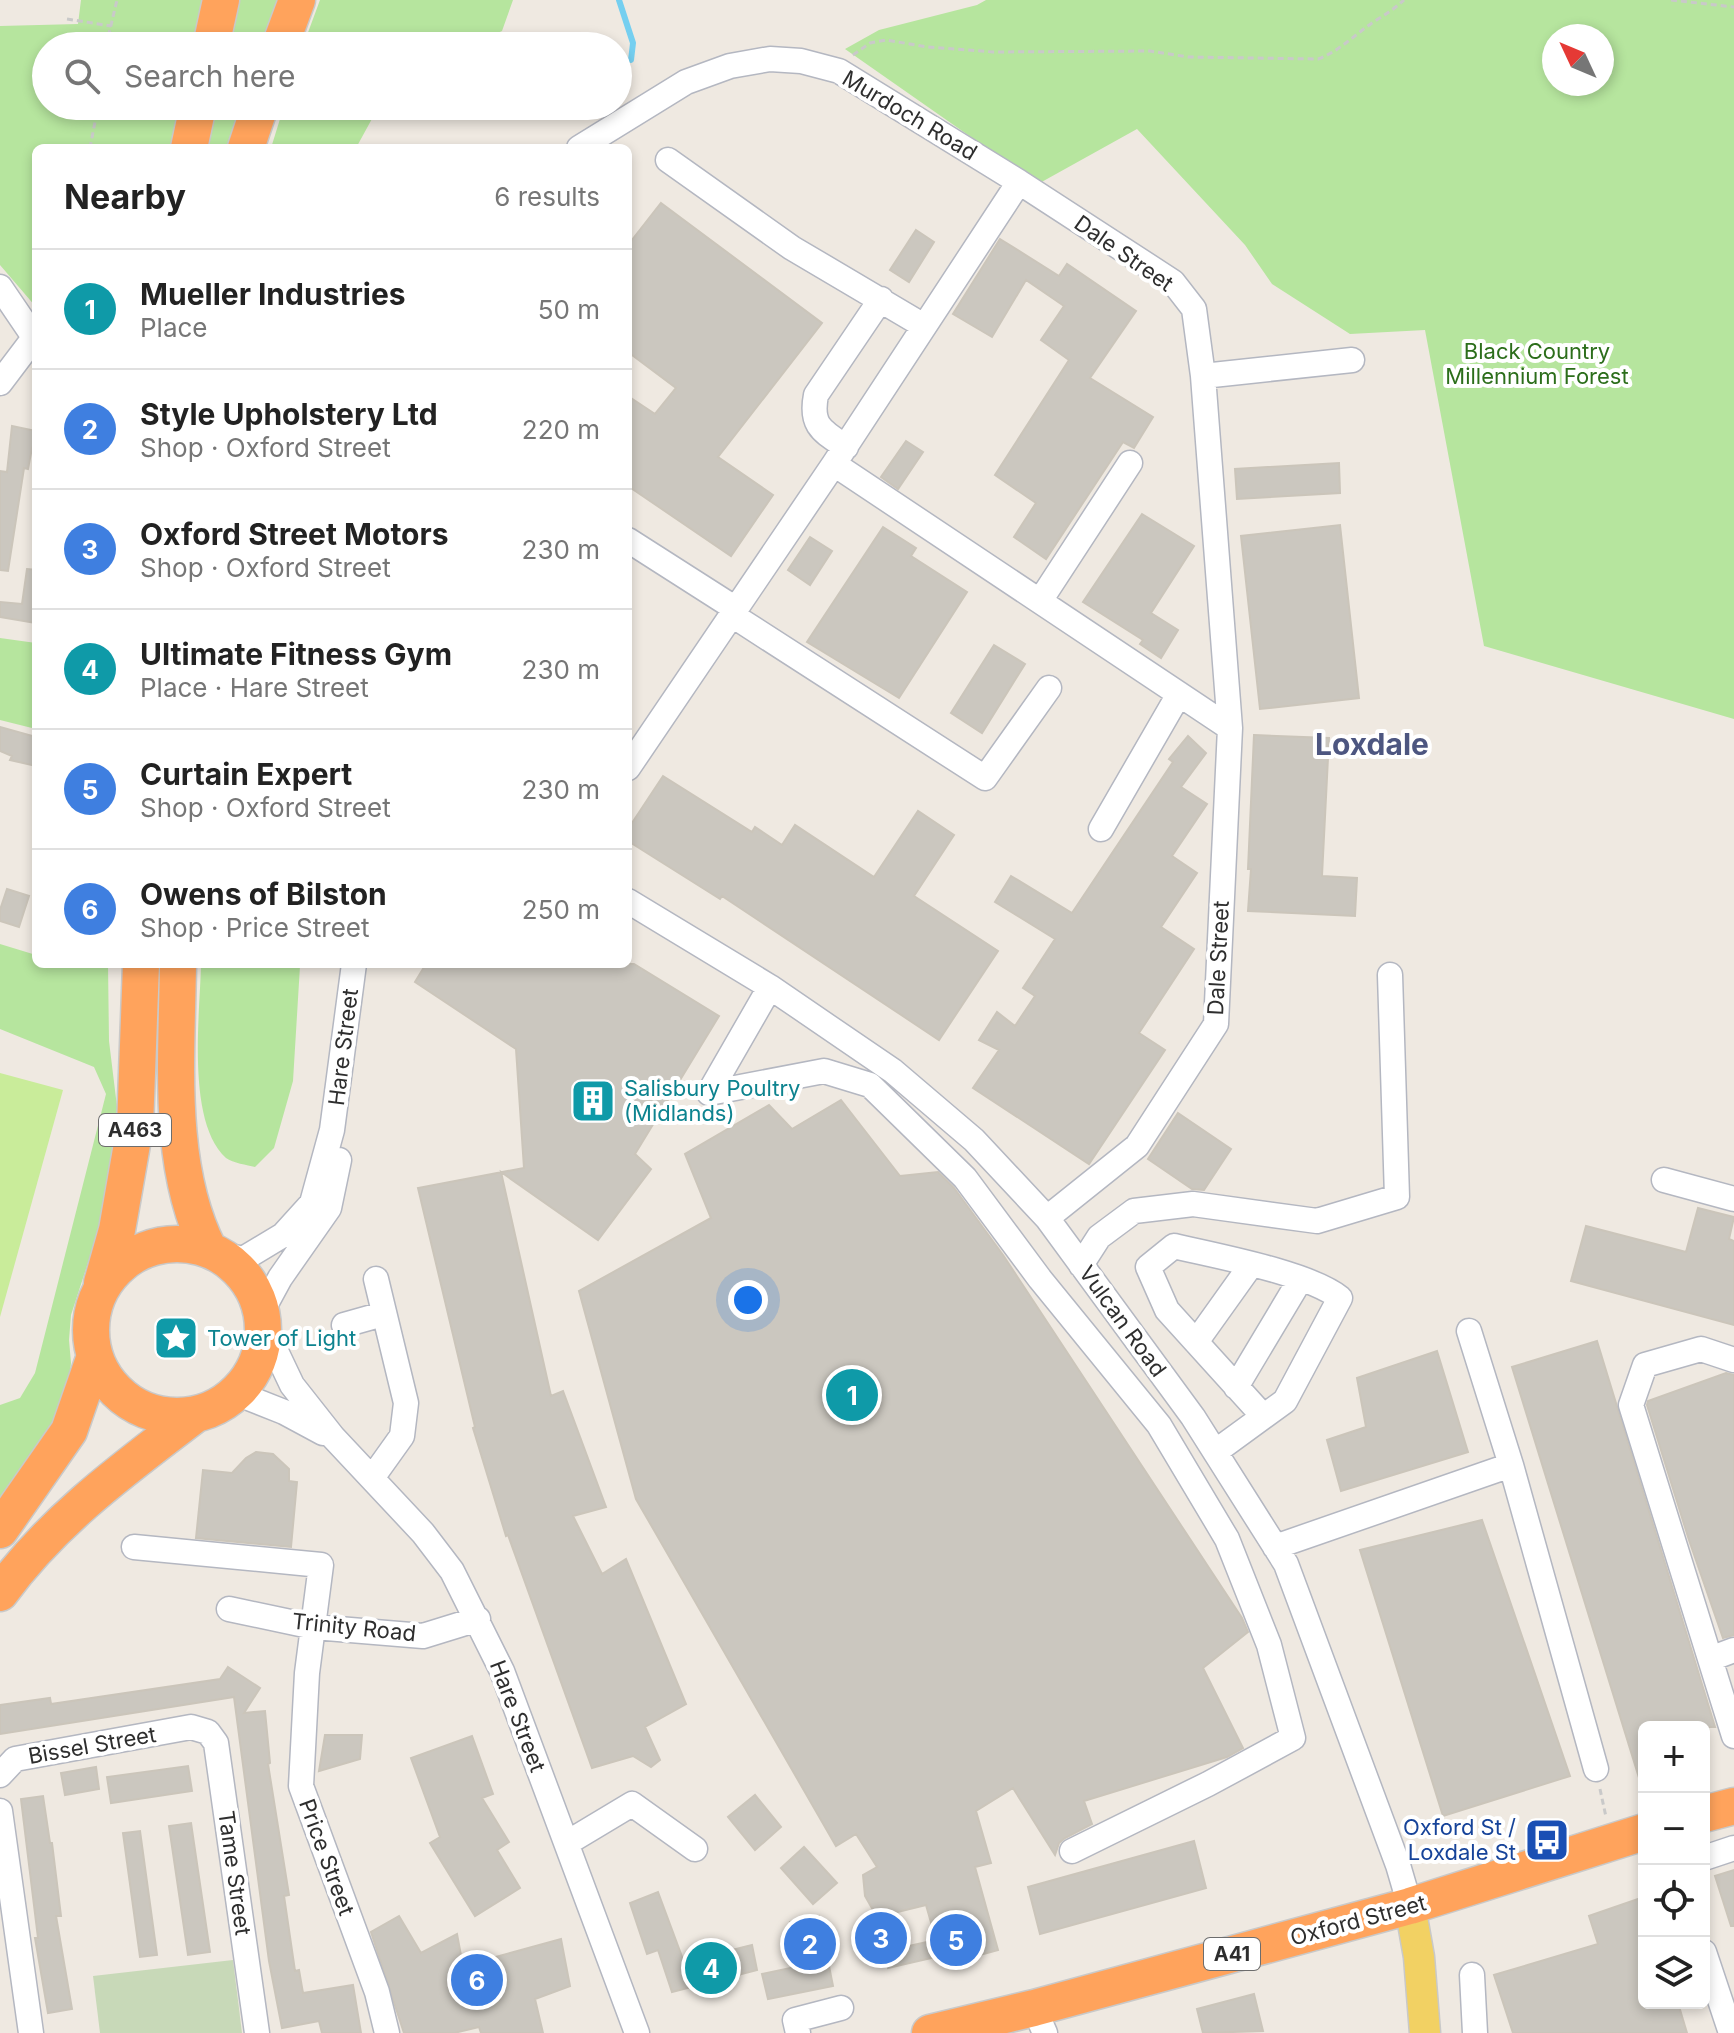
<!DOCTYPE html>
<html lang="en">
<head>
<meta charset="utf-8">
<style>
  :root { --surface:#fff; --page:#f6f6f6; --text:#222; --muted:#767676; --line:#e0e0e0; --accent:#0b8043 }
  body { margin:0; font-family:Inter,sans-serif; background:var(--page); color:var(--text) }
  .controls { position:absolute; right:24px; bottom:24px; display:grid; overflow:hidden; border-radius:12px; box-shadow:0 4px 12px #0003 }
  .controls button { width:72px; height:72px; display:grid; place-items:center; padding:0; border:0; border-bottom:2px solid var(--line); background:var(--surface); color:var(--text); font:40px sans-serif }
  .compass { position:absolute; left:1542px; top:24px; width:72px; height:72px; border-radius:50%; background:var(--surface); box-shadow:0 4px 12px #0003; rotate:314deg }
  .you { position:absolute; left:748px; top:1300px; width:28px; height:28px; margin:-20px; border:6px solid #fff; border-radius:50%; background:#1a73e8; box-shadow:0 0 0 12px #1a73e833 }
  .badge { display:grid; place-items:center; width:52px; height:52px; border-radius:50%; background:var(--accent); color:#fff; font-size:26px; font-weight:700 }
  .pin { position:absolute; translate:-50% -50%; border:4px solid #fff; box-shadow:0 2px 8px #0006 }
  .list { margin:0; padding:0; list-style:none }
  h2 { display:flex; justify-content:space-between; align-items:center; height:104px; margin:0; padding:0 32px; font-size:34px }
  h2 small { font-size:26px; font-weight:400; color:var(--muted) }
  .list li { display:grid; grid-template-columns:52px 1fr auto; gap:24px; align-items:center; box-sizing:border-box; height:120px; padding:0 32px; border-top:2px solid var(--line) }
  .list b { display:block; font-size:30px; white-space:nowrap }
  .list p { margin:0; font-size:26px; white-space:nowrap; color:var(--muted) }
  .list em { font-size:26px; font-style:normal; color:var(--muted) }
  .icon { flex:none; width:44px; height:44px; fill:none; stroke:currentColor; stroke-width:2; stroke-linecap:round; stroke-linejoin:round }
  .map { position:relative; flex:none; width:1734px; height:2033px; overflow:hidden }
  .search { position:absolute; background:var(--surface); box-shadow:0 4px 12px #0003; left:32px; top:32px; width:600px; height:88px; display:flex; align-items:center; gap:20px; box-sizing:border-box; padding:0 28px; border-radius:44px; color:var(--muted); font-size:30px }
  .panel { position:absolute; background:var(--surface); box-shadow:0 4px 12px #0003; left:32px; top:144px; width:600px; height:824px; border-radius:12px }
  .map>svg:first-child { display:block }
  .green { fill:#b6e59e; fill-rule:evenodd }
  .cemetery { fill:#c8d9b8 }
  .pitch { fill:#c9ec9a }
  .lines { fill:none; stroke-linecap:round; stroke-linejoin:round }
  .stream { stroke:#75cff0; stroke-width:6 }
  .building { fill:#cbc7bf; stroke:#cbc5ba; stroke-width:2 }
  .minor-casing { stroke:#b4b7c1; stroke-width:27 }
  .major-casing { stroke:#c9c9c9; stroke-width:33 }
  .highway-casing { stroke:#c9c9c9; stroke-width:39 }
  .path { stroke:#c9c9c9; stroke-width:3; stroke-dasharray:6 4; stroke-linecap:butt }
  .minor { stroke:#fff; stroke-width:24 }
  .major { stroke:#f2d163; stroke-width:30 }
  .highway { stroke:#ffa35c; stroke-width:36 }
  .labels { text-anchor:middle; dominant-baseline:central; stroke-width:8; stroke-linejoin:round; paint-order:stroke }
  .shield { fill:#fff; stroke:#6d6d6d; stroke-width:2 }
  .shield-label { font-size:20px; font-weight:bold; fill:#2e2e2e }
  .street-label { font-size:22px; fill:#2e2e2e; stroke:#fff }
  .park-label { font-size:22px; fill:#2c6e1b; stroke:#fff }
  .culture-label { font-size:22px; fill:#0d838f; stroke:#fff; text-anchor:start }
  .transit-label { font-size:22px; fill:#164399; stroke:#fff; text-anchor:end }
  .district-label { font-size:30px; font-weight:bold; fill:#4d5680; stroke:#fff }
</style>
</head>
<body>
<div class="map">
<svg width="1734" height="2033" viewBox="0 0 1734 2033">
  <rect width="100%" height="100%" fill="#efe9e1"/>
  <path class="green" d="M 81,0 L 207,0 L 197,46 L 46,46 L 46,106 L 184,106 L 176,148 L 36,148 L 36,307 L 0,265 L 0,26 L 78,24 Z
    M 232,0 L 289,0 L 270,46 L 223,46 Z
    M 320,0 L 513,0 L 502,31 L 468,46 L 303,46 Z
    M 986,0 L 1734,0 L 1734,719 L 1484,646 L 1425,330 L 1350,334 L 1272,284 L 1245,245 L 1137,129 L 1038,184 L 845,49 L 879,30 L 977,5 ZM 1554,36 L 1602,36 L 1602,84 L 1554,84 Z
    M 211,106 L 249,106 L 235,148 L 203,148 Z
    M 284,106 L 379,106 L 356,148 L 271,148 Z
    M 0,638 L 36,643 L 36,729 L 0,720 Z
    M 0,944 L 36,955 L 36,964 L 108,964 L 109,1041 L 119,1123 L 110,1179 L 98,1232 L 71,1315 L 69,1340 L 71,1363 L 68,1392 L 53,1423 L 0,1501 L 0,1405 L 20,1398 L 35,1373 L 106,1094 L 94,1067 L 0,1029 Z
    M 201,964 L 294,964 L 300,966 L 293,1081 L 274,1148 L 255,1167 C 247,1165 233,1163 226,1158 C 186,1121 200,1015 201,964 Z"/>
  <path class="cemetery" d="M 233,1960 L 242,2033 L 100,2033 L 93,1976 Z"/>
  <path class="pitch" d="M 0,1073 L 63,1090 L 0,1317 Z"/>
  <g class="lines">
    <path class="stream" d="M 619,0 L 633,43 L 631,60"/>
  </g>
  <path class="building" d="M 661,203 L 822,323 L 718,457 L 773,495 L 731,556 L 628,486 L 628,396 L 655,414 L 676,388 L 628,352 L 628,245 Z
    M 916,230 L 934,242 L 909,282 L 890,270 Z
    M 1000,239 L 1059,276 L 1067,264 L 1136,311 L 1090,378 L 1153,417 L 1134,448 L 1123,442 L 1046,559 L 1014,537 L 1036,503 L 995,475 L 1069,360 L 1041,340 L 1064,306 L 1026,280 L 992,337 L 953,314 Z
    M 12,426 L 36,431 L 36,449 L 32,448 L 28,469 L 24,468 L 8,571 L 0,570 L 0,471 L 7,472 Z
    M 906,441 L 923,452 L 898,489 L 881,477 Z
    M 1339,463 L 1340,493 L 1237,499 L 1235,469 Z
    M 1142,514 L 1194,546 L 1151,613 L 1178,630 L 1161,658 L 1140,644 L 1143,640 L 1083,602 Z
    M 1340,525 L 1359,698 L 1260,709 L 1241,536 Z
    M 883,527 L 916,548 L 911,556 L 967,592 L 899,698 L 807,642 Z
    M 810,537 L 832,551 L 810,585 L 788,570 Z
    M 27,569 L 36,570 L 36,623 L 0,617 L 0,602 L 22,604 Z
    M 994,645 L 1025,664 L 982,733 L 951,713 Z
    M 0,727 L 36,737 L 36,766 L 10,760 L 12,756 L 0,751 Z
    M 1254,735 L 1329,738 L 1322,876 L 1357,878 L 1355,916 L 1248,911 L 1251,869 L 1248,869 Z
    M 1188,736 L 1206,753 L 1181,787 L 1207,804 L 1172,856 L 1197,873 L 1161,927 L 1194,949 L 1139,1033 L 1165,1050 L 1089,1164 L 973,1088 L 999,1050 L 979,1040 L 997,1012 L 1015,1026 L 1035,996 L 1023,988 L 1055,939 L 995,902 L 1011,876 L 1072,913 L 1173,762 L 1169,759 Z
    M 663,776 L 752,832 L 755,827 L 782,845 L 795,825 L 874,877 L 918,811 L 954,835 L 914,896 L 998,951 L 939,1040 L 722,896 L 720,899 L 628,841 L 628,829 Z
    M 7,889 L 29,896 L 19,927 L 0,921 L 0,910 Z
    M 426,964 L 634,964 L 719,1016 L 635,1154 L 651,1169 L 598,1240 L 501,1172 L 551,1396 L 563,1391 L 606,1507 L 573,1516 L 602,1574 L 626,1559 L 686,1704 L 645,1727 L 660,1760 L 651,1767 L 633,1756 L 592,1768 L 508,1535 L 506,1536 L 473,1428 L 475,1427 L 418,1188 L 524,1168 L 516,1049 L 415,982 Z
    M 841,1100 L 900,1176 L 938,1172 L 954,1188 L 1003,1255 L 1242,1618 L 1248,1632 L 1203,1668 L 1243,1748 L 1227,1757 L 1084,1801 L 1092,1824 L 1065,1838 L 1059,1843 L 1055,1855 L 1013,1788 L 976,1811 L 991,1863 L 975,1867 L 998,1950 L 943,1965 L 940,1956 L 888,1968 L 886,1951 L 936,1940 L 926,1905 L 877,1917 L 865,1896 L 863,1875 L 877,1867 L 856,1834 L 836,1846 L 636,1499 L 579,1291 L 711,1218 L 685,1154 L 769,1105 L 792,1129 Z
    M 1178,1113 L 1231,1149 L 1204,1190 L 1192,1189 L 1148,1159 Z
    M 1698,1208 L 1734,1217 L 1729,1239 L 1734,1241 L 1734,1325 L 1571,1281 L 1586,1226 L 1686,1252 Z
    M 1597,1341 L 1715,1727 L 1644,1727 L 1644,1780 L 1640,1781 L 1512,1367 Z
    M 1437,1351 L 1468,1452 L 1341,1491 L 1327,1440 L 1366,1427 L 1357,1378 Z
    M 1726,1373 L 1734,1375 L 1734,1635 L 1723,1638 L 1689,1540 L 1647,1405 L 1648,1401 Z
    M 256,1452 L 273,1454 L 289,1469 L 289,1481 L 297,1482 L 291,1547 L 196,1538 L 203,1470 L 232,1473 L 246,1458 Z
    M 1482,1520 L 1570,1776 L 1443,1816 L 1360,1550 Z
    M 228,1667 L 260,1688 L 244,1713 L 265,1711 L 270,1763 L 268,1764 L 289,1895 L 284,1896 L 295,1971 L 299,1970 L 303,1993 L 353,1985 L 361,2033 L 322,2033 L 319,2021 L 282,2028 L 269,1961 L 234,1697 L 0,1734 L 0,1705 L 50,1698 L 51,1704 L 220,1679 Z
    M 325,1735 L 362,1735 L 360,1759 L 319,1771 Z
    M 472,1736 L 493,1794 L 482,1798 L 509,1842 L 497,1850 L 520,1888 L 475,1916 L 430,1843 L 440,1837 L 411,1758 Z
    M 188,1766 L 192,1791 L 111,1803 L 107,1777 Z
    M 96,1767 L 99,1789 L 65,1795 L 61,1773 Z
    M 755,1795 L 781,1827 L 755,1850 L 728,1817 Z
    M 43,1796 L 50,1843 L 52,1843 L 61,1916 L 56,1916 L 72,2009 L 48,2013 L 35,1938 L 38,1938 L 21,1799 Z
    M 191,1823 L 210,1952 L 188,1955 L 169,1826 Z
    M 140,1831 L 157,1955 L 140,1957 L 123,1833 Z
    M 1194,1841 L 1206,1888 L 1040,1934 L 1028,1887 Z
    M 804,1847 L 837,1883 L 813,1904 L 781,1868 Z
    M 1734,1870 L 1734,1926 L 1731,1926 L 1715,1876 Z
    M 658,1892 L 684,1962 L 752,1945 L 757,1970 L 672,1992 L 658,1950 L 647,1954 L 630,1903 Z
    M 1644,1897 L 1644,2003 L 1678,2003 L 1687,2033 L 1513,2033 L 1494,1975 L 1598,1944 L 1589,1916 Z
    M 399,1916 L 421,1953 L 457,1934 L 463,1966 L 561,1939 L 570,1986 L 535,1999 L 543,2033 L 481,2033 L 479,2027 L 454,2033 L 404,2033 L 371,1932 Z
    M 819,1916 L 833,1986 L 768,1999 L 762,1974 L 800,1966 L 790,1922 Z
    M 1254,1994 L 1263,2031 L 1203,2033 L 1197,2009 Z"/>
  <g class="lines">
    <g class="minor-casing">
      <path id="minor" d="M 579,148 L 686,82 L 730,66 L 770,59 L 801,61 L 839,71 L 1019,182
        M 668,160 L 792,248 L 924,326
        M 0,287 L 36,340
        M 1203,376 L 1352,360
        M 0,383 L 34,338
        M 846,447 C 822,431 810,426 816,395 L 881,299
        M 834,464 L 1230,728
        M 628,540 L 736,609
        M 1040,601 L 1130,463
        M 732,615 L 985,778 L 1049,688
        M 628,768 L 834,464 L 1019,182 L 1173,282 L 1194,309 L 1203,376 L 1230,728 L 1216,1024 L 1137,1146 L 1047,1218
        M 1101,829 L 1179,694
        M 628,901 L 770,987 L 893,1071 L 974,1140 L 1047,1218 L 1193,1417 L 1286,1564 L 1398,1865 L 1410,1906
        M 770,987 L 709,1093 L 824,1071 L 870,1085 L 965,1178 L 1040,1279 L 1159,1425 L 1227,1539 L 1269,1645 L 1293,1738 L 1208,1784 L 1072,1851
        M 1664,1180 L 1734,1199
        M 216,1253 L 243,1259 L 283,1235 L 312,1203 L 332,1130 L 354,964
        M 1081,1265 L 1099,1237 L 1134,1211 L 1193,1204 L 1317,1221 L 1397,1197 L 1390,975
        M 261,1313 L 280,1278 L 329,1208 L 339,1160
        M 263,1324 L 292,1385 L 333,1437 L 423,1533 L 452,1571 L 502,1671 L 637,2033
        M 344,1325 L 383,1314
        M 1196,1342 L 1251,1265
        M 1734,1360 L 1701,1349 L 1645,1365 L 1631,1405 L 1734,1736
        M 1236,1387 L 1300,1280
        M 236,1393 L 284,1412 L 323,1433
        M 1215,1452 L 1285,1401 L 1340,1298 C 1309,1273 1216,1256 1174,1246 L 1148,1267 L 1167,1310 L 1263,1416
        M 1511,1465 L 1596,1769
        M 372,1478 L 402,1436 L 406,1403 L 376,1279
        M 134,1547 L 321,1565 L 307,1673 L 301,1786 L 377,1992 L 387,2033
        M 1275,1547 L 1511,1465 L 1469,1331
        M 229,1609 L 314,1627 L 423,1636 L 478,1619
        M 1710,1659 L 1734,1650
        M 0,1775 L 15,1759 L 191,1727 L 208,1732 L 216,1743 L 257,2033
        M 0,1811 L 31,2033
        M 567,1843 L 632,1804 L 695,1849
        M 1704,1858 L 1734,1848
        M 1704,1952 L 1731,2033
        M 1472,1975 L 1475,2033
        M 1034,2008 L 1045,2033
        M 798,2033 L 795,2020 L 841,2008"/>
    </g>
    <g class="major-casing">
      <path id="major" d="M 1410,1906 L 1419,1957 L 1425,2033"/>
    </g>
    <g class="highway-casing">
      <path id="highway" d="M 211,46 L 221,0
        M 280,46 L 297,0
        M 189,148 L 198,106
        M 246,148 L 260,106
        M 178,964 C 177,1056 166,1167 209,1250
        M91 1330a86 86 0 1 1 172 0a86 86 0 1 1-172 0Z
        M 102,1283 L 117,1230 L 135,1127 L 141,964
        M 0,1530 L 69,1431 L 95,1356
        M 0,1593 C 53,1520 125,1468 196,1414
        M 1704,1814 L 1734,1806
        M 930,2033 L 1034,2008 L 1410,1906 L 1644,1832"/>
    </g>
    <path class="path" d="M 1671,0 L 1734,7
      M 67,19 L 111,26
      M 106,46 L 117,0
      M 853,55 L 870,43 L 886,40 L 928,47 L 993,52 L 1150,51 L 1188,57 L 1318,59 C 1342,50 1357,32 1378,19 C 1388,13 1395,8 1404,0
      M 90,148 L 98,106
      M 35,292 L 36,292
      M 1600,1789 L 1606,1817"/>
    <use href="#minor" class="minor"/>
    <use href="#major" class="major"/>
    <use href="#highway" class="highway"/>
  </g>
  <defs>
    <g id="building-square" transform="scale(2.3)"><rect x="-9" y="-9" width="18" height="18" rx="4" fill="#0f9aa8" stroke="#fff"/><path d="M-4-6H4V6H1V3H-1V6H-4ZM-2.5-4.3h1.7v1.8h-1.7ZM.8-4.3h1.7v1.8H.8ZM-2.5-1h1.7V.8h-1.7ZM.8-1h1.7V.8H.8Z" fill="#fff"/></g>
    <g id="sight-square" transform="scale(2.3)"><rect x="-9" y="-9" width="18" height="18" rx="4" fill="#0f9aa8" stroke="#fff"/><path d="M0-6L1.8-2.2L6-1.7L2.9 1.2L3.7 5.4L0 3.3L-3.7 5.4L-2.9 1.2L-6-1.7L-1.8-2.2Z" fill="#fff"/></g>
    <g id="bus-square" transform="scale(2.3)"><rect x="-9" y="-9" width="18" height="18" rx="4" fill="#1a4fb4" stroke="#fff"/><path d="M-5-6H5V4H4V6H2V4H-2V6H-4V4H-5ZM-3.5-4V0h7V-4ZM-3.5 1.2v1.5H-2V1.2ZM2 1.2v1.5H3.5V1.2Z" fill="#fff"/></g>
  </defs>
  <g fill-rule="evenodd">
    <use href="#building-square" x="593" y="1101"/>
    <use href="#sight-square" x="176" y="1338"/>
    <use href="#bus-square" x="1547" y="1840"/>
  </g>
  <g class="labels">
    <g class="shield">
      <rect x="99" y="1114" width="72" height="32" rx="6"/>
      <rect x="1204" y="1938" width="56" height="32" rx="6"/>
    </g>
    <g class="shield-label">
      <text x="135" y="1130">A463</text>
      <text x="1232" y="1954">A41</text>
    </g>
    <g class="street-label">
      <text transform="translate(910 115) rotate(31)">Murdoch Road</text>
      <text transform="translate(1124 253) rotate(35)">Dale Street</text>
      <text transform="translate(1218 958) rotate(-87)">Dale Street</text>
      <text transform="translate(343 1047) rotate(-83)">Hare Street</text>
      <text transform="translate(1123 1321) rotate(54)">Vulcan Road</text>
      <text transform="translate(354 1627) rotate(6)">Trinity Road</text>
      <text transform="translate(518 1716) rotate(69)">Hare Street</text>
      <text transform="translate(92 1745) rotate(-10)">Bissel Street</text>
      <text transform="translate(327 1857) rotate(70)">Price Street</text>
      <text transform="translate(235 1873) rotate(82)">Tame Street</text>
      <text transform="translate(1358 1920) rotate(-15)">Oxford Street</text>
    </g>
    <g class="park-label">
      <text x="1537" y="351">Black Country<tspan x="1537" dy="25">Millennium Forest</tspan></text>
    </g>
    <g class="culture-label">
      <text x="624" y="1088">Salisbury Poultry<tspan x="624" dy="25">(Midlands)</tspan></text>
      <text x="207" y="1338">Tower of Light</text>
    </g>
    <g class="transit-label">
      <text x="1516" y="1827">Oxford St /<tspan x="1516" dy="25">Loxdale St</tspan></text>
    </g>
    <g class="district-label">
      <text x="1372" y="744">Loxdale</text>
    </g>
  </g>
</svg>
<div class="controls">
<button>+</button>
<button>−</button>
<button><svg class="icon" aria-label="locate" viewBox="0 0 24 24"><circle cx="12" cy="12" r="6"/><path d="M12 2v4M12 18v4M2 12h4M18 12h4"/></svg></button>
<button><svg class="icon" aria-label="layers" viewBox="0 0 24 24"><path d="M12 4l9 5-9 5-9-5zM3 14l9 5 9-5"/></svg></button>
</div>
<svg class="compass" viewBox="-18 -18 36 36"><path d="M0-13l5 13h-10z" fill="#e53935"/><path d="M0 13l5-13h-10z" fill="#767676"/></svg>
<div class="you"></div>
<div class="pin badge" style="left:852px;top:1395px;background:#0f9aa8">1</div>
<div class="pin badge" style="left:810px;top:1944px;background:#3f7fe0">2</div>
<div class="pin badge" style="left:881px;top:1938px;background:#3f7fe0">3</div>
<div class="pin badge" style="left:711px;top:1968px;background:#0f9aa8">4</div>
<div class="pin badge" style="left:956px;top:1940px;background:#3f7fe0">5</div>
<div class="pin badge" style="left:477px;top:1980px;background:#3f7fe0">6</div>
<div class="search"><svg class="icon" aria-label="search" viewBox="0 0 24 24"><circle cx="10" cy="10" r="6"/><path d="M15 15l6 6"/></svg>Search here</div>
<section class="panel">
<h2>Nearby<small>6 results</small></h2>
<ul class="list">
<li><span class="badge" style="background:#0f9aa8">1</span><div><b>Mueller Industries</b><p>Place</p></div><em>50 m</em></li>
<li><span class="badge" style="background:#3f7fe0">2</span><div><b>Style Upholstery Ltd</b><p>Shop · Oxford Street</p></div><em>220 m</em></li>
<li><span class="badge" style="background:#3f7fe0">3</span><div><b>Oxford Street Motors</b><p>Shop · Oxford Street</p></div><em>230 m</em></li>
<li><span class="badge" style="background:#0f9aa8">4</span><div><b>Ultimate Fitness Gym</b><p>Place · Hare Street</p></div><em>230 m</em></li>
<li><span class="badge" style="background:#3f7fe0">5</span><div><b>Curtain Expert</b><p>Shop · Oxford Street</p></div><em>230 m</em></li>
<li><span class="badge" style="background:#3f7fe0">6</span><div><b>Owens of Bilston</b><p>Shop · Price Street</p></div><em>250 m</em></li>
</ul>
</section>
</div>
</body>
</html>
